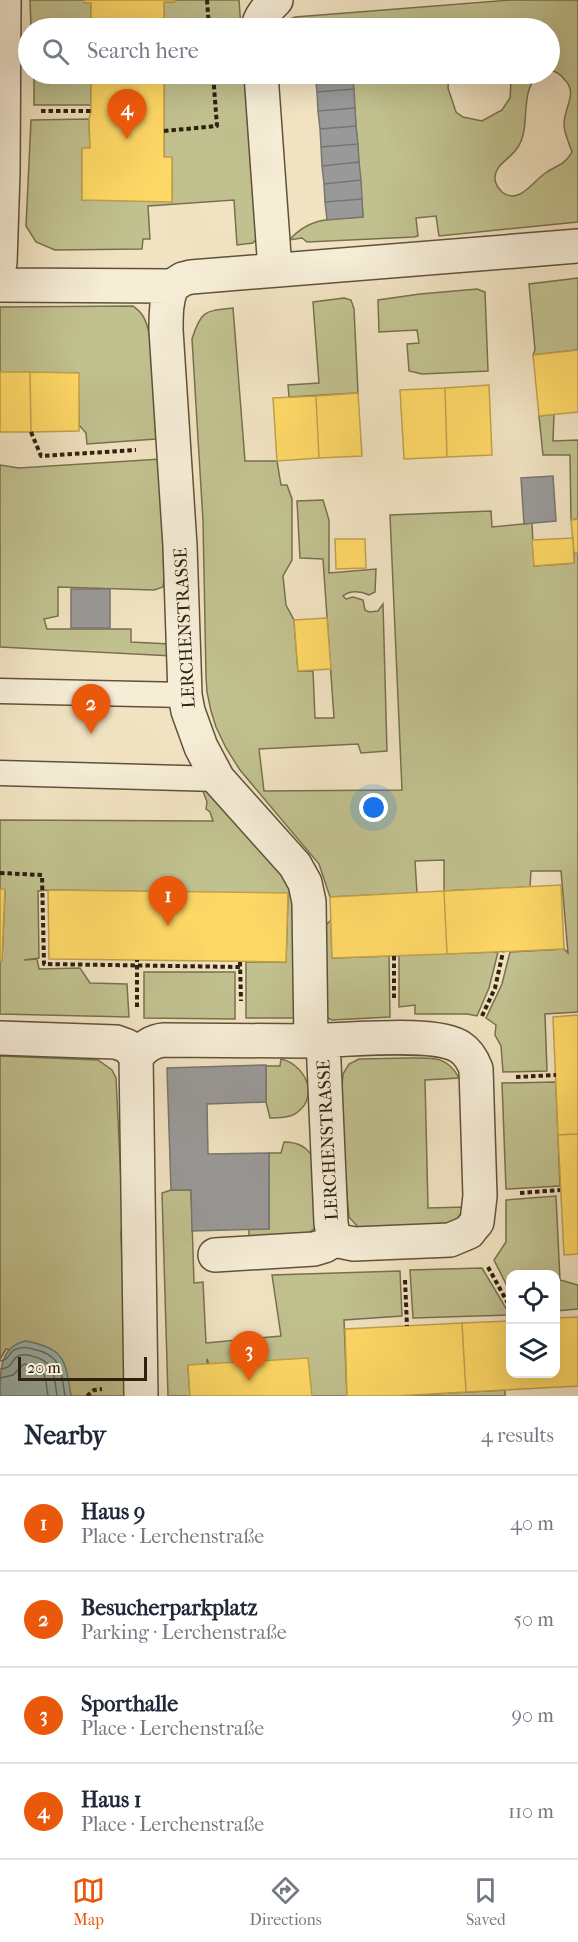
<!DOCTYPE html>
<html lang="en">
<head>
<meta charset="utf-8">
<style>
  :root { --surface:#fff; --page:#f6f6f7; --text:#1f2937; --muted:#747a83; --line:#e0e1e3; --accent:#ea580c }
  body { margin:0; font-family:"IM FELL French Canon",serif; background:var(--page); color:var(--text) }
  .controls { position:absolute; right:18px; bottom:18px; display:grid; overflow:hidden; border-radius:12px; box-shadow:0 6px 24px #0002 }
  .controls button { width:54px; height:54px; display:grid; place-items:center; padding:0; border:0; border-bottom:2px solid var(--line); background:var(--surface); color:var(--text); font:30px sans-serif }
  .scale { position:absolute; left:18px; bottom:15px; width:129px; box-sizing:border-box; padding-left:6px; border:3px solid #2f210d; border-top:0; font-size:16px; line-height:21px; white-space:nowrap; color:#2f210d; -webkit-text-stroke:4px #f6edd7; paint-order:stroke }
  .you { position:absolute; left:374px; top:808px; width:21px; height:21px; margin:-15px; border:4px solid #fff; border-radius:50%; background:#1a73e8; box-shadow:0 0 0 9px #1a73e833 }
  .badge { display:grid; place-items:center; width:39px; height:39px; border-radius:50%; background:var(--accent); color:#fff; font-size:20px; font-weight:700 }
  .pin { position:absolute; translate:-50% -50px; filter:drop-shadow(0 2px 3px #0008) }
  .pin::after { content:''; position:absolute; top:32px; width:21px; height:18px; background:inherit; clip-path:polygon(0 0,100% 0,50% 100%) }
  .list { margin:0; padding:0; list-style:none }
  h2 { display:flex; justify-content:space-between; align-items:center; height:78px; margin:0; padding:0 24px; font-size:26px }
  h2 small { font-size:20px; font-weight:400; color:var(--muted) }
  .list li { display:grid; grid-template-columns:39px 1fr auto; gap:18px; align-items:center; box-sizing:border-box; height:96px; padding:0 24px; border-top:2px solid var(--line) }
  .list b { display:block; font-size:22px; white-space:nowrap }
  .list p { margin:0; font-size:20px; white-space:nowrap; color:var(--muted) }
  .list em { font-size:20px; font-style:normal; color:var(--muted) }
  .icon { flex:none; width:33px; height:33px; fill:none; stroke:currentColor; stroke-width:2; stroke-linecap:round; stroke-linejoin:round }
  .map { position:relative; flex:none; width:578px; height:1396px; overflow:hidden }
  .search { position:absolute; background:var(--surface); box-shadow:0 6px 24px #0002; left:18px; right:18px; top:18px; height:66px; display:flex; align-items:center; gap:15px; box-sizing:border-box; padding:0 21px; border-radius:33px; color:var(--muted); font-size:22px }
  .sheet { height:462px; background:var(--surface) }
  nav { display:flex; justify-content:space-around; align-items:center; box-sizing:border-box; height:84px; border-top:2px solid var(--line); background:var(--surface); font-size:16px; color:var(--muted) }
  nav a { display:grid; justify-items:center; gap:3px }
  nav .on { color:var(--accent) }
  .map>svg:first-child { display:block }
  .green { fill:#c1c18f; stroke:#78714e; stroke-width:1.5 }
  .water { fill:#9dbdbb; stroke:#717f75; stroke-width:1.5 }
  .homes { fill:#ffd966; stroke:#c1a24b; stroke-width:1.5 }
  .industry { fill:#999; stroke:#79756f; stroke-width:1.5 }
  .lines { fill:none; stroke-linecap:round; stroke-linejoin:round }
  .shore { stroke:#666f64; stroke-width:1.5 }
  .service-casing { stroke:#60523a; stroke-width:27 }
  .minor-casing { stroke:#60523a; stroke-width:36 }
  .path { stroke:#2f210d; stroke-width:4; stroke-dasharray:4.5 3; stroke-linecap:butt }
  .service { stroke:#f6edd7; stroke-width:24 }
  .minor { stroke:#f6edd7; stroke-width:33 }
  .labels { text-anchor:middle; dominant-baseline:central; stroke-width:6; stroke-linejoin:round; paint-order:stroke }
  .street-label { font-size:18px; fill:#2f210d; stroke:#f6edd7 }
</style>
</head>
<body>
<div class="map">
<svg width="578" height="1396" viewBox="0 0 578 1396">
  <rect width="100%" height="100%" fill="#f1e3c2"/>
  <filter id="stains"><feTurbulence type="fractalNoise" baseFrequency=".00333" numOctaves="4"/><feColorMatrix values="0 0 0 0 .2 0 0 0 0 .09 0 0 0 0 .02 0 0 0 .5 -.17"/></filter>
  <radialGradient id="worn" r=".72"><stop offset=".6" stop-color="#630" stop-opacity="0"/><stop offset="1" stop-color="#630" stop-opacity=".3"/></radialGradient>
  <path class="green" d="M 30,0 L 84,0 L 91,3 L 91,28 L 31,28 Z
    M 175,0 L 239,0 L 241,28 L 164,28 L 164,2 L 174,2 Z
    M 511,0 L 578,0 L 578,222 L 439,236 L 436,216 L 416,218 L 418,236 L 414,237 L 307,242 L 302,238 L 289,240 C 311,216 333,219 363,217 L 352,74 L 449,74 L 448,88 L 456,112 L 463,117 L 482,121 L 502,110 L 510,98 L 511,82 L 506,74 L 539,74 C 518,93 532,125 518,147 C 511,159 494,164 495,180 C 496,185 499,189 502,192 C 518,205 532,183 544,174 C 556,165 564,166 572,152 C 569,143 564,133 564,124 C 564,108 578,93 565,80 C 561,75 555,71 550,70 L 550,28 L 279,28 C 283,22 288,19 295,17 Z
    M 34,74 L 91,74 L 91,105 L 34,105 Z
    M 164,74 L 245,74 L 258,237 L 253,243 L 237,245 L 234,200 L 148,206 L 150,239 L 143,239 L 142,249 L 55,250 L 36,242 L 26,226 L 31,120 L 89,119 L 90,148 L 82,149 L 82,200 L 172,201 L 172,158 L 164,157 Z
    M 578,278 L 578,350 L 533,355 L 535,350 L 529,284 Z
    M 477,289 L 485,292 L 488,371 L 422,374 L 409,371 L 407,344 L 419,343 L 417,330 L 379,332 L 378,300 L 420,294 Z
    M 344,298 L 351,300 L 354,309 L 358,393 L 289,397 L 288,385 L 319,383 L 313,302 Z
    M 133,306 C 137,309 140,311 143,316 C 157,340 154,409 156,439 L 87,444 L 86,433 L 79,425 L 78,373 L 0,373 L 0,307 Z
    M 233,308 L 245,461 L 277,461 L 281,485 L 287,485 L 292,499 L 292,560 L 283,576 L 286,605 L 294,620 L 298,671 L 313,671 L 315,718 L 334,718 L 323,559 L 300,558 L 297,501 L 323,500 L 329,520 L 329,573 L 376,569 L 375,592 L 369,595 C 361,591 350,590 343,596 L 346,599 L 353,597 L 363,600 L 365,610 L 369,612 L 378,611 L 383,604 L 387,751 L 361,753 L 358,744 L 259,749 L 264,791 L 402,790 L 390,515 L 491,511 L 492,527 L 532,523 L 534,566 L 574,563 L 574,553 L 578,553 L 578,1012 L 545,1014 L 547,1071 L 503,1072 L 501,1046 L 495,1035 L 496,1025 L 486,1018 L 502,984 L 510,952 L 564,949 L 568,953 L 561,871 L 531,871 L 530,887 L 444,891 L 444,860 L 415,861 L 417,893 L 330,897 L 319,864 L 240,770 L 226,748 L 216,727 L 211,711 L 207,692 L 206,676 L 203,521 L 192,339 C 201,310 205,311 233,308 Z
    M 554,414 L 553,441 L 578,440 L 578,519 L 571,520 L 570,455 L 543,455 L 539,416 Z
    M 161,459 L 164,579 L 163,587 L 154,590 L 58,587 L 58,616 L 44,619 L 47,629 L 131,629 L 131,642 L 170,644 L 172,656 L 0,647 L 0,465 L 19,468 Z
    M 203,791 L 217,792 L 280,870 L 291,887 L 293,904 L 296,1018 L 246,1018 L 246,962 L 286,962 L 288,894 L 48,890 L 38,891 L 39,958 L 24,960 L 37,959 L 39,969 L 80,968 L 90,983 L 127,984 L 129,1017 L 0,1014 L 0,961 L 2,960 L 5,890 L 0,889 L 0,820 L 213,821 L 210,812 L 206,809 L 207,802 Z
    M 331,920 L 332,958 L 389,956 L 390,1017 L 332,1020 L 325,1017 L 322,929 Z
    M 498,952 L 489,988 L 477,1016 L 467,1014 L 415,1014 L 415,1005 L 399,1007 L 399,955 Z
    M 144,972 L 235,972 L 235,1019 L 144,1018 Z
    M 0,1056 L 98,1060 L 112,1070 L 116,1078 L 123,1223 L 121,1233 L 127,1396 L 71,1396 L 65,1366 L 61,1358 L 6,1349 L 0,1359 Z
    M 409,1058 C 431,1058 447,1055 459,1078 L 425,1080 L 428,1208 L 466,1207 L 454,1223 L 446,1226 L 358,1227 L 349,1217 L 347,1198 L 341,1101 L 343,1074 L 349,1064 L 359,1059 Z
    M 281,1059 C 307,1065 321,1100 293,1115 C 286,1118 277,1118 270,1118 L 266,1102 L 266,1066 L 280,1066 Z
    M 556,1082 L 560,1186 L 506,1189 L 502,1083 Z
    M 284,1142 C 298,1142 309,1148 314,1160 L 315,1228 L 306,1235 L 249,1238 L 249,1229 L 269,1229 L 269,1153 L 281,1153 Z
    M 171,1190 L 191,1190 L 194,1283 L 203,1282 L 206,1343 L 281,1336 L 272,1275 L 400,1271 L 402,1316 L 344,1320 L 347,1396 L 312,1396 L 209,1364 L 207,1359 L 207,1365 L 188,1366 L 190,1396 L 168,1396 L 162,1193 Z
    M 556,1196 L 560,1280 L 578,1285 L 578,1309 L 556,1311 L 556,1274 L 510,1274 L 510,1292 L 494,1260 L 506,1242 L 506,1200 Z
    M 482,1268 L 510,1315 L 413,1318 L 410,1270 Z
    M 505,1390 L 505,1396 L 396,1396 Z"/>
  <path class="water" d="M 26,1341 C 65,1349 65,1359 71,1396 L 0,1396 C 0,1370 0,1346 26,1341 Z"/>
  <path class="homes" d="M 84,0 L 175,0 L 175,2 L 164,2 L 164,28 L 91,28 L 91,3 L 84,3 Z
    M 91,74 L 164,74 L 164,157 L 172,157 L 172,202 L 82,200 L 82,148 L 90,148 L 89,119 L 91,111 Z
    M 578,350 L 578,412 L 539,416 L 533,355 Z
    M 0,372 L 30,372 L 31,432 L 0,432 Z
    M 30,372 L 79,373 L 79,431 L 31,432 Z
    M 489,385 L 492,455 L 447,457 L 445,388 Z
    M 445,388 L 447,457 L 404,459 L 400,390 Z
    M 358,393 L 362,456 L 319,458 L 316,396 Z
    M 316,396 L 319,458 L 277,461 L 273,398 Z
    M 578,519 L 578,553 L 574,553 L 571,520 Z
    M 573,538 L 574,563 L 534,566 L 532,540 Z
    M 335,539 L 365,539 L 366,568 L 336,569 Z
    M 327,618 L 331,669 L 298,671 L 294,620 Z
    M 561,885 L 564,949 L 447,954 L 444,891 Z
    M 0,889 L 5,889 L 2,961 L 0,961 Z
    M 48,890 L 288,893 L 286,962 L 49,959 Z
    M 444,891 L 447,954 L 332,958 L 330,897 Z
    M 578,1015 L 578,1134 L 558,1135 L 553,1017 Z
    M 578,1134 L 578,1254 L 564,1255 L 558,1135 Z
    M 578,1317 L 578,1386 L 466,1392 L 462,1323 L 510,1321 L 510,1374 L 556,1374 L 556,1318 Z
    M 462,1323 L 466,1392 L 396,1396 L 347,1396 L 345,1329 Z
    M 308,1358 L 312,1396 L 190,1396 L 188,1365 Z"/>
  <path class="industry" d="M 315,74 L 352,74 L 354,89 L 317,92 Z
    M 354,89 L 355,108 L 318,111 L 317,92 Z
    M 355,108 L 356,126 L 320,129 L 318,111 Z
    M 356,126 L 358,144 L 321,147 L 320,129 Z
    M 358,144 L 359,162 L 322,166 L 321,147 Z
    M 359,162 L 361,180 L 324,184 L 322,166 Z
    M 361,180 L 362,199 L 325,202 L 324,184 Z
    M 362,199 L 363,217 L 327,220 L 325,202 Z
    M 553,476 L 556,521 L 524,524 L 521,478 Z
    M 71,589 L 110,589 L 110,628 L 71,628 Z
    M 266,1065 L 266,1102 L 207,1104 L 208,1154 L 269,1153 L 269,1229 L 192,1231 L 191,1190 L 171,1190 L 167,1068 Z"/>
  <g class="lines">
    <path class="shore" d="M 0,1361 C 9,1360 8,1354 14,1350 C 20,1347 27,1347 33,1349 C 62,1355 61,1371 65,1396
      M 0,1369 C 13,1368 10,1361 18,1356 C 22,1354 28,1355 32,1356 C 55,1361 54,1376 57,1396
      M 0,1378 L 13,1375 L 24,1364 C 47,1367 45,1376 48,1396"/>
    <g class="service-casing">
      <path id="service" d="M 0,691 L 185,695
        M 0,773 L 218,779"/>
    </g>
    <g class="minor-casing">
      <path id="minor" d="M 258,28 C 259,17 268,8 276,0
        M 261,74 L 275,270
        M 0,263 L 3,172 L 4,0
        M 0,285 L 172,286 L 183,279 L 191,277 L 578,246
        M 172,286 C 166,301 166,314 166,330 L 180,546 L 185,695 L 188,711 L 201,747 L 218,779 L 295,865 L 305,883 L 309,902 L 311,1041 L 323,1040 L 331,1223 L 334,1240
        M 0,1038 L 116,1042 L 127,1046 L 136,1056 C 145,1047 152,1041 164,1040 L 311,1041
        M 136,1056 L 141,1396
        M 215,1255 L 314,1249 L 324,1246 L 334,1240 L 354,1244 L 450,1240 L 469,1232 L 471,1229 L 477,1222 L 480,1196 L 476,1069 C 473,1061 468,1052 460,1047 C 437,1031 353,1040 323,1040"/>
    </g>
    <path class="path" d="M 207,0 L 209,28
      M 41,111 L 91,111
      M 164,131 L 217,126 L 213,74
      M 31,432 L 41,456 L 136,450
      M 0,873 L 42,875 L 44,964 L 240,967
      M 394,956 L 394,1000
      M 240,962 L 241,1001
      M 137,1007 L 137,960
      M 482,1016 L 495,988 L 503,952
      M 516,1077 L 556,1075
      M 520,1193 L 560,1190
      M 488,1267 L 510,1307
      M 405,1280 L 407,1326
      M 87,1396 L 94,1390 L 102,1389"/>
    <use href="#service" class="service"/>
    <use href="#minor" class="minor"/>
  </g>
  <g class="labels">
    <g class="street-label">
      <text transform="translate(185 628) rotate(-93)">LERCHENSTRASSE</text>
      <text transform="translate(328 1140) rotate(-93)">LERCHENSTRASSE</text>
    </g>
  </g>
  <rect width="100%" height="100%" filter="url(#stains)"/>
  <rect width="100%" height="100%" fill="url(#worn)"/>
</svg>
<div class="controls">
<button><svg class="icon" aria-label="locate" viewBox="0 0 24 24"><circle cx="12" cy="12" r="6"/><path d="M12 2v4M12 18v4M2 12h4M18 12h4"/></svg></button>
<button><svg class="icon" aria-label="layers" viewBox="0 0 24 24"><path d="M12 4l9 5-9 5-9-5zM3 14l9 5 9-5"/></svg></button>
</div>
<div class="scale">20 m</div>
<div class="you"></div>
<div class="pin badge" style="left:168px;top:926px">1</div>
<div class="pin badge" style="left:91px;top:734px">2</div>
<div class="pin badge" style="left:249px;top:1381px">3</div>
<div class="pin badge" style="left:127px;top:139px">4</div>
<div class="search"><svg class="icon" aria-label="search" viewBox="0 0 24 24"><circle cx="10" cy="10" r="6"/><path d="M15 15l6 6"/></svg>Search here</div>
</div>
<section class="sheet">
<h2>Nearby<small>4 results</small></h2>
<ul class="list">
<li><span class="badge">1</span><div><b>Haus 9</b><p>Place · Lerchenstraße</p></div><em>40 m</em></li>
<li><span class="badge">2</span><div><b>Besucherparkplatz</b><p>Parking · Lerchenstraße</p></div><em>50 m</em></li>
<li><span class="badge">3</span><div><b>Sporthalle</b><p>Place · Lerchenstraße</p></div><em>90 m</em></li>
<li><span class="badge">4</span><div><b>Haus 1</b><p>Place · Lerchenstraße</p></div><em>110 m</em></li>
</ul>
</section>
<nav>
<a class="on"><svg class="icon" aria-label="map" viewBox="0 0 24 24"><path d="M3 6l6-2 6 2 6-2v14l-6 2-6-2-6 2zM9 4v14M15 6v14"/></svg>Map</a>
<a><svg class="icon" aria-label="directions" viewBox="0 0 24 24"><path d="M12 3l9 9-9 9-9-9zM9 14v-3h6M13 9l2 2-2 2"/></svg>Directions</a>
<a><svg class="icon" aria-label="saved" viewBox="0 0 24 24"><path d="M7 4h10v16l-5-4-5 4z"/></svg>Saved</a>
</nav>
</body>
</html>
